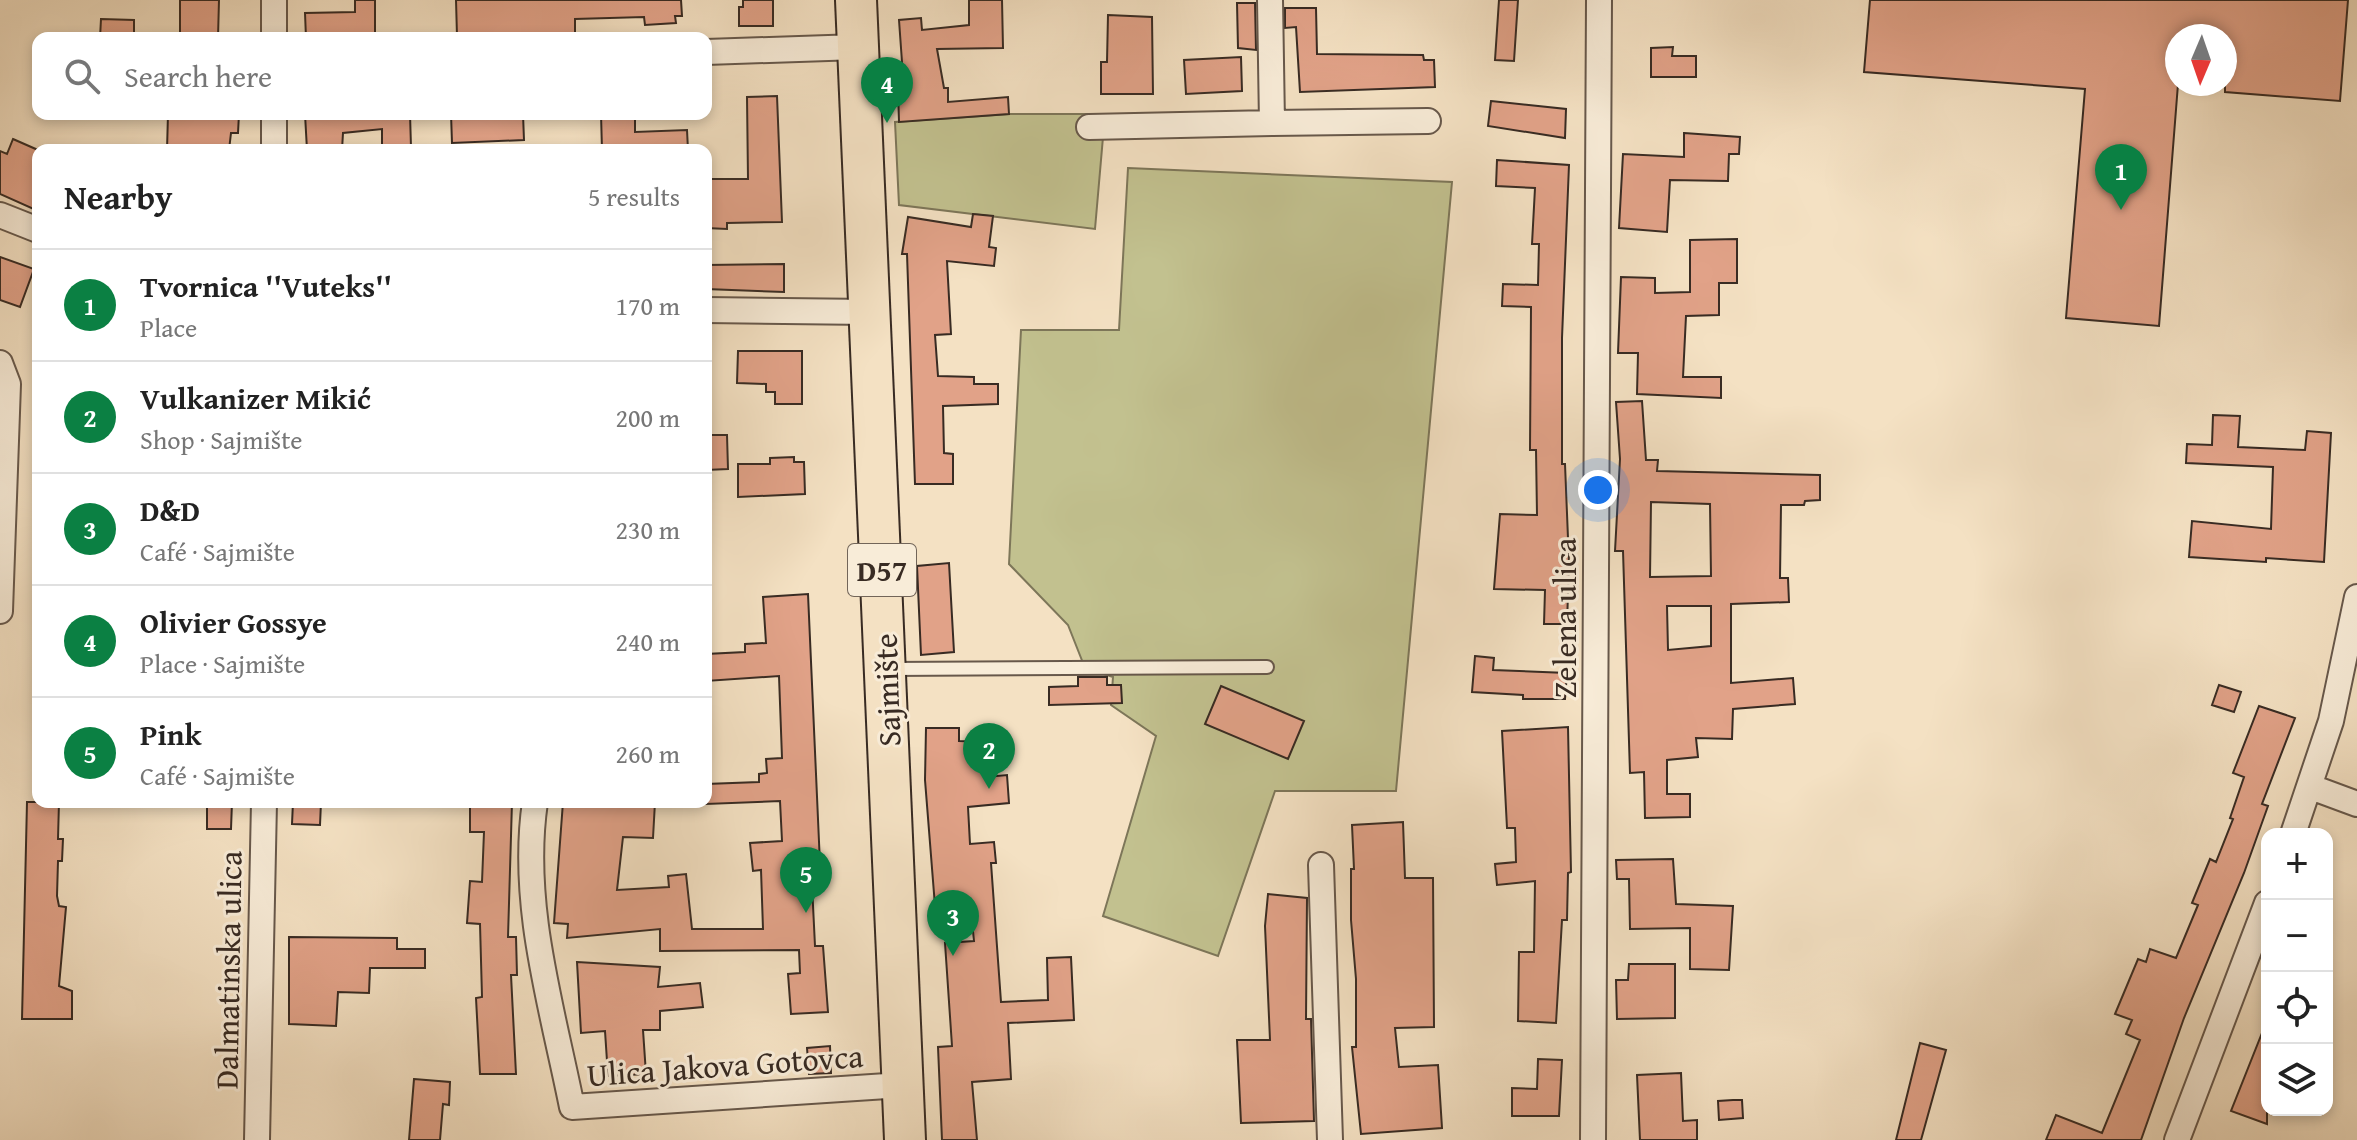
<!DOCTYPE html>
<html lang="en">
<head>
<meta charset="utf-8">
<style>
  :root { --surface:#fff; --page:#f2f2f2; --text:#222; --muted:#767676; --line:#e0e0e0; --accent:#0b8043 }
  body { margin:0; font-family:"Gentium Book Plus",serif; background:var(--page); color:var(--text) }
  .controls { position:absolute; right:24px; bottom:24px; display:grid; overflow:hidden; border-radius:16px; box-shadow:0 4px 12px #0003 }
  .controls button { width:72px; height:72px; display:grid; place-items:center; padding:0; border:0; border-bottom:2px solid var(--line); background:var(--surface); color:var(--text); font:40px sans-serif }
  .compass { position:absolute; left:2165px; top:24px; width:72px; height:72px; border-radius:50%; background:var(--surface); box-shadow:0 4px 12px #0003; rotate:182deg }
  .you { position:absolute; left:1598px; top:490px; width:28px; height:28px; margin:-20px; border:6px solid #fff; border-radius:50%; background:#1a73e8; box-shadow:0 0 0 12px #1a73e833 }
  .badge { display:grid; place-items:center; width:52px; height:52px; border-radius:50%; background:var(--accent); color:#fff; font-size:26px; font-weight:700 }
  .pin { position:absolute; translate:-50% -66px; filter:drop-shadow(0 2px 4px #0008) }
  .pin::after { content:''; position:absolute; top:42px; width:28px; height:24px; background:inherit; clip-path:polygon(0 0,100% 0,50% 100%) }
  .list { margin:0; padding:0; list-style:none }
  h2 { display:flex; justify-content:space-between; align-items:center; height:104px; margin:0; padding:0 32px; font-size:34px }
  h2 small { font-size:26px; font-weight:400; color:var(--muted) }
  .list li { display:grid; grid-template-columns:52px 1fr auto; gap:24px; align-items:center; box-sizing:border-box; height:112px; padding:0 32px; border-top:2px solid var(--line) }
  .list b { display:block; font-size:30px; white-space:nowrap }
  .list p { margin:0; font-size:26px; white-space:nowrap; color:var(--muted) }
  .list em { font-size:26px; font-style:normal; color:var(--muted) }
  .icon { flex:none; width:44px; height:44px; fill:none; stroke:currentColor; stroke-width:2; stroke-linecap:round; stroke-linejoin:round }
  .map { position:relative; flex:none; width:2357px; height:1140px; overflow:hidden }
  .search { position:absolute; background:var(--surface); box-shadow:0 4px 12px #0003; left:32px; top:32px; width:680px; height:88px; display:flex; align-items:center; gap:20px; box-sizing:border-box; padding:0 28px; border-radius:16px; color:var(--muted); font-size:30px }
  .panel { position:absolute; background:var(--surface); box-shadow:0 4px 12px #0003; left:32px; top:144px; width:680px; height:664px; border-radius:16px }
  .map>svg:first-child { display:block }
  .green { fill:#c2c18f; stroke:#7d7659; stroke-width:2 }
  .building { fill:#e1a288; stroke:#382b23; stroke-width:2; fill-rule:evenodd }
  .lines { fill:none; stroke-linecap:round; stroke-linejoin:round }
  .lane-casing { stroke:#67584b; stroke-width:16 }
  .street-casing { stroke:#67584b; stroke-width:28 }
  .primary-casing { stroke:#382b23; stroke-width:44 }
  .lane { stroke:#f8ecd8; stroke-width:12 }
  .street { stroke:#f8ecd8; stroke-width:24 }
  .primary { stroke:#f4e1c3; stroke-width:40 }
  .labels { text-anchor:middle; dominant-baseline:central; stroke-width:6; stroke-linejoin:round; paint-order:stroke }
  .shield { fill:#f8ecd8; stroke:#726559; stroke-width:2 }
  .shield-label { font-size:30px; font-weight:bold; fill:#382b23 }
  .street-label { font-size:32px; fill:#382b23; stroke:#f8ecd8 }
</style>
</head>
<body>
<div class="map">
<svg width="2357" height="1140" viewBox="0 0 2357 1140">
  <rect width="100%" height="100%" fill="#f4e1c3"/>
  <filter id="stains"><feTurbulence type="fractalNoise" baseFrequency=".0025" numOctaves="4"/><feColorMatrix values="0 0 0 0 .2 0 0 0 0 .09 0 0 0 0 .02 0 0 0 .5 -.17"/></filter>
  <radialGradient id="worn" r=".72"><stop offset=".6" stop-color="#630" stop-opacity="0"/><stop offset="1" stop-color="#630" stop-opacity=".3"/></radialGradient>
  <path class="green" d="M 1009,114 L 1105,114 L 1095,229 L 899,205 L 895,122 Z
    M 1128,168 L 1452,182 L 1396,791 L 1275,791 L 1218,956 L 1103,916 L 1156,736 L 1111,705 L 1113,677 L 1085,668 L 1068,625 L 1009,564 L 1021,330 L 1119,330 Z"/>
  <path class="building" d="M 180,0 L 219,0 L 218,38 L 180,38 Z
    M 355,0 L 375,0 L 375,38 L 306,38 L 305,13 L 355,12 Z
    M 456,0 L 681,0 L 682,16 L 675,16 L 676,23 L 645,25 L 644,17 L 575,19 L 575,33 L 457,36 Z
    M 743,0 L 773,0 L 773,26 L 739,26 L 739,7 L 743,7 Z
    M 969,0 L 1002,0 L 1003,48 L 937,49 L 944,88 L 948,88 L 948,102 L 1008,97 L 1009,114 L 899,122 L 898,90 L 904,90 L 899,20 L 921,18 L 922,30 L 969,25 Z
    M 1499,0 L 1518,0 L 1514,61 L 1495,60 Z
    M 1870,0 L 2348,0 L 2340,101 L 2225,92 L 2225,36 L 2177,36 L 2178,84 L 2159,326 L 2066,318 L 2085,89 L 1864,72 Z
    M 1237,3 L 1255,3 L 1256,50 L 1238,48 Z
    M 1285,8 L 1316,8 L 1317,54 L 1423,55 L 1424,60 L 1434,60 L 1435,87 L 1300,92 L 1296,27 L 1285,28 Z
    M 1108,15 L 1152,17 L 1153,94 L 1101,94 L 1101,62 L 1107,62 Z
    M 101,19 L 134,20 L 134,38 L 100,38 Z
    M 1673,47 L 1672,56 L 1696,56 L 1696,77 L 1651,77 L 1651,48 Z
    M 1241,57 L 1242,91 L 1186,94 L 1184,60 Z
    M 777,96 L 782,222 L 727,223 L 727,229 L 706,228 L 706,179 L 748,179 L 747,97 Z
    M 1491,101 L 1566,109 L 1565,138 L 1488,126 Z
    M 168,114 L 239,114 L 238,133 L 231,133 L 229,150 L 167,150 Z
    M 305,114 L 410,114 L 411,147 L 382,148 L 382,129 L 343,133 L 342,150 L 307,150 Z
    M 451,114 L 523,114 L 524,140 L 452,143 Z
    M 601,114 L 635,114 L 635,132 L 687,130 L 688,150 L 602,150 Z
    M 1684,133 L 1740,137 L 1739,154 L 1729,154 L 1728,181 L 1670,180 L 1667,232 L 1619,228 L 1623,154 L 1684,157 Z
    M 13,139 L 38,150 L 38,211 L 0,194 L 0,151 L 7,154 Z
    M 1497,160 L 1569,165 L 1562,338 L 1562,464 L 1565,464 L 1569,563 L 1567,624 L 1544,624 L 1545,590 L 1494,589 L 1500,514 L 1537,515 L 1536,450 L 1530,450 L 1531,307 L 1502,306 L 1503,284 L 1538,285 L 1539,244 L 1532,244 L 1535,188 L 1496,186 Z
    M 973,214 L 993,216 L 989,247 L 996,248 L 994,266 L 947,261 L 951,334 L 935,335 L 938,376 L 974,377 L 974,384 L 998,384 L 998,404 L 943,406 L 944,453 L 953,454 L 953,484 L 915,484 L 907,254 L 902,254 L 908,217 L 971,227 Z
    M 1737,239 L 1737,283 L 1719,283 L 1719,315 L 1686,316 L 1683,377 L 1721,377 L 1721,398 L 1637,394 L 1638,353 L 1618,353 L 1621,277 L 1655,278 L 1655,293 L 1690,292 L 1690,240 Z
    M 0,257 L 34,269 L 20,307 L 0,300 Z
    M 784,264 L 784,292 L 706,289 L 706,265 Z
    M 738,351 L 802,351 L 802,404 L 775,404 L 775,392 L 766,392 L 766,384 L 737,383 Z
    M 1642,401 L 1646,460 L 1658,460 L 1657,471 L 1820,475 L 1820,500 L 1805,501 L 1804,505 L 1781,505 L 1780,578 L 1788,578 L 1789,602 L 1731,604 L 1731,683 L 1793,678 L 1795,704 L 1733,709 L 1732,739 L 1696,738 L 1698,757 L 1667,760 L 1667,794 L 1690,794 L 1690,817 L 1645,818 L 1644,772 L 1630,773 L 1623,551 L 1615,551 L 1620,459 L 1616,402 ZM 1651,502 L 1710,504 L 1711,576 L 1650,577 ZM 1667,606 L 1711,606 L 1711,646 L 1668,650 Z
    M 2213,415 L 2240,416 L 2238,447 L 2305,450 L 2307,431 L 2331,433 L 2324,562 L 2266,558 L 2266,562 L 2189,557 L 2192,521 L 2271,529 L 2273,467 L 2186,463 L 2187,444 L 2212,445 Z
    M 706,435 L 727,435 L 728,469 L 706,470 Z
    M 794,457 L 794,462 L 804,462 L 805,494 L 738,497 L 738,464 L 770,464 L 770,458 Z
    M 949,563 L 954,652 L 921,655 L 917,566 Z
    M 808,594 L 820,864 L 811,865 L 815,946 L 823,946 L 828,1012 L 791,1014 L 788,974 L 800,973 L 799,950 L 660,951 L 660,929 L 567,938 L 568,924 L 554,923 L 563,802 L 655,802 L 653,838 L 623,837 L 617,890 L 669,887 L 668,876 L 686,874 L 692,929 L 763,929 L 761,870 L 753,871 L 750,843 L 782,841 L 780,801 L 706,804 L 706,784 L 759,782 L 759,774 L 767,773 L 766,759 L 782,758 L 779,676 L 706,681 L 706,654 L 745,652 L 745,644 L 766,643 L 763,597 Z
    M 1475,656 L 1494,658 L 1493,670 L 1567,673 L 1565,699 L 1523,699 L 1523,695 L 1472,692 Z
    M 1078,677 L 1107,677 L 1107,685 L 1121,685 L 1122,703 L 1049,705 L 1049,687 L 1078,686 Z
    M 2219,685 L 2241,692 L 2234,712 L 2212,705 Z
    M 1221,686 L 1304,721 L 1288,759 L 1205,724 Z
    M 2259,706 L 2295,718 L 2262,804 L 2268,806 L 2244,873 L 2184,1018 L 2141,1140 L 2046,1140 L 2056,1115 L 2102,1133 L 2140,1040 L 2126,1034 L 2132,1020 L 2115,1014 L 2138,959 L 2146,962 L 2150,949 L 2176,958 L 2198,905 L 2192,903 L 2210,859 L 2216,862 L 2233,819 L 2230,818 L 2244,777 L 2233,773 Z
    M 1568,727 L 1571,872 L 1568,873 L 1567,920 L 1562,920 L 1556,1023 L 1518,1021 L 1519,952 L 1534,952 L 1535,881 L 1497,885 L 1495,864 L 1516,862 L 1515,828 L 1507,828 L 1502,731 Z
    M 926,728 L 959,728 L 959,741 L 987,742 L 987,777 L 1007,775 L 1009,803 L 968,807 L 970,844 L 994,842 L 996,863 L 991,863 L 1001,1002 L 1048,1000 L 1047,958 L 1071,957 L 1074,1020 L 1008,1023 L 1011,1079 L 972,1082 L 977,1140 L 942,1140 L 938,1047 L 952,1046 L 945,943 L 974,941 L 970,902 L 935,906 L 925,780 Z
    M 27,802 L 59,802 L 58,839 L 63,839 L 62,861 L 58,861 L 57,896 L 59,906 L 66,907 L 59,986 L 72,991 L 72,1019 L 22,1019 Z
    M 207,802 L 232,802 L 231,829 L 207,829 Z
    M 293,802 L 321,802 L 320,825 L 292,824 Z
    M 512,802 L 508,937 L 516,937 L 517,975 L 511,975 L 516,1074 L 480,1074 L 476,998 L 482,997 L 480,924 L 467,923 L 470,881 L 482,882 L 484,832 L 470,832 L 470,803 Z
    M 1403,822 L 1405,878 L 1433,878 L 1434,1027 L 1395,1028 L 1399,1067 L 1438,1065 L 1442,1128 L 1361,1134 L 1352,1047 L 1356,1047 L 1356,979 L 1351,920 L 1351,869 L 1354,869 L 1352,825 Z
    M 1673,859 L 1676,904 L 1733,906 L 1729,970 L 1690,969 L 1690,928 L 1630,929 L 1629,879 L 1617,879 L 1616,860 Z
    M 1268,894 L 1307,898 L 1306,1019 L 1311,1019 L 1314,1121 L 1241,1123 L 1237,1040 L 1270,1040 L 1265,926 Z
    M 289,937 L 397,938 L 397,949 L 425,949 L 425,968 L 370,968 L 369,993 L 338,992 L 336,1026 L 289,1024 Z
    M 577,962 L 660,967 L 658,987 L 700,983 L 703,1007 L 660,1011 L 660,1030 L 643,1030 L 646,1074 L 608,1076 L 605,1031 L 581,1033 Z
    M 1629,964 L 1675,964 L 1675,1018 L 1617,1019 L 1616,980 L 1628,980 Z
    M 2266,1023 L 2267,1023 L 2267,1124 L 2231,1111 Z
    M 1920,1043 L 1946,1050 L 1921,1140 L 1896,1140 Z
    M 830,1046 L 831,1073 L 809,1074 L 807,1048 Z
    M 1538,1059 L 1562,1060 L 1559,1116 L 1512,1116 L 1512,1088 L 1537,1089 Z
    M 1681,1073 L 1683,1121 L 1697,1120 L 1697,1140 L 1640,1140 L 1637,1075 Z
    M 414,1079 L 450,1082 L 449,1105 L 443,1104 L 440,1140 L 409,1140 Z
    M 1733,1100 L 1742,1100 L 1743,1118 L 1719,1120 L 1718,1101 Z"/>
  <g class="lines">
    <g class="lane-casing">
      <path id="lane" d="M 890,669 L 1267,667"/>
    </g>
    <g class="street-casing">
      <path id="street" d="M 274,38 L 274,0
        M 706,52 L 858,47
        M 1272,123 L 1428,121
        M 1089,127 L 1272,123 L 1270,0
        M 274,150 L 274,114
        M 0,215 L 38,230
        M 706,310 L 870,312
        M 0,363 L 8,384 L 0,611
        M 2311,787 L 2357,804
        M 535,802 C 520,904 552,1007 572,1107 L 902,1085
        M 2293,834 L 2331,721 L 2357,597
        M 1321,865 L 1330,1140
        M 257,1140 L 264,802
        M 1593,1140 L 1599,0
        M 2177,1140 L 2267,903"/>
    </g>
    <g class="primary-casing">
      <path id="primary" d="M 856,0 L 905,1140"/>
    </g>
    <use href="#lane" class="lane"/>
    <use href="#street" class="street"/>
    <use href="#primary" class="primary"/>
  </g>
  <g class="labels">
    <rect class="shield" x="848" y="544" width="68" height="52" rx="6"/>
    <g class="shield-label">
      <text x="882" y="570">D57</text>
    </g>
    <g class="street-label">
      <text transform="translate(1564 618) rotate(-90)">Zelena ulica</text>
      <text transform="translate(887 690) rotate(-92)">Sajmište</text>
      <text transform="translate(228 970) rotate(-89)">Dalmatinska ulica</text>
      <text transform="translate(725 1065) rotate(-4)">Ulica Jakova Gotovca</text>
    </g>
  </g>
  <rect width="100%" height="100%" filter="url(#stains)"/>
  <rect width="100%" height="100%" fill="url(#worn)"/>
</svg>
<div class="controls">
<button>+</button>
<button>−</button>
<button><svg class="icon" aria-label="locate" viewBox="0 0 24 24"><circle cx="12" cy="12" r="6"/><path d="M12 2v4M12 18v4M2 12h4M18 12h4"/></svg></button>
<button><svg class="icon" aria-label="layers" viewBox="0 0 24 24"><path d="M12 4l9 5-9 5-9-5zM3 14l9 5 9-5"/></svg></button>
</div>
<svg class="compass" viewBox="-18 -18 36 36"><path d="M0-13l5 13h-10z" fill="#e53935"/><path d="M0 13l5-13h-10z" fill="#767676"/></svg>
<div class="you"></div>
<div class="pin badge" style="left:2121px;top:210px">1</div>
<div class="pin badge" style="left:989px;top:789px">2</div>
<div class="pin badge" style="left:953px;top:956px">3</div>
<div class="pin badge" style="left:887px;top:123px">4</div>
<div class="pin badge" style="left:806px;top:913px">5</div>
<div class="search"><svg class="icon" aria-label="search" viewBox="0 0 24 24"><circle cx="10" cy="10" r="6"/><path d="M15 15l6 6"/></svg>Search here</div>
<section class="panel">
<h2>Nearby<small>5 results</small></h2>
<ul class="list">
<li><span class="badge">1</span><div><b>Tvornica ''Vuteks''</b><p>Place</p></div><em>170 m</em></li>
<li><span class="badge">2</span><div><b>Vulkanizer Mikić</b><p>Shop · Sajmište</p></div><em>200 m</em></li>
<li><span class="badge">3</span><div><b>D&amp;D</b><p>Café · Sajmište</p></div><em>230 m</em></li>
<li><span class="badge">4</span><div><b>Olivier Gossye</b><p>Place · Sajmište</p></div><em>240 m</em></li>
<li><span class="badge">5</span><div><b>Pink</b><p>Café · Sajmište</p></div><em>260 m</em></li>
</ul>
</section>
</div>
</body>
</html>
